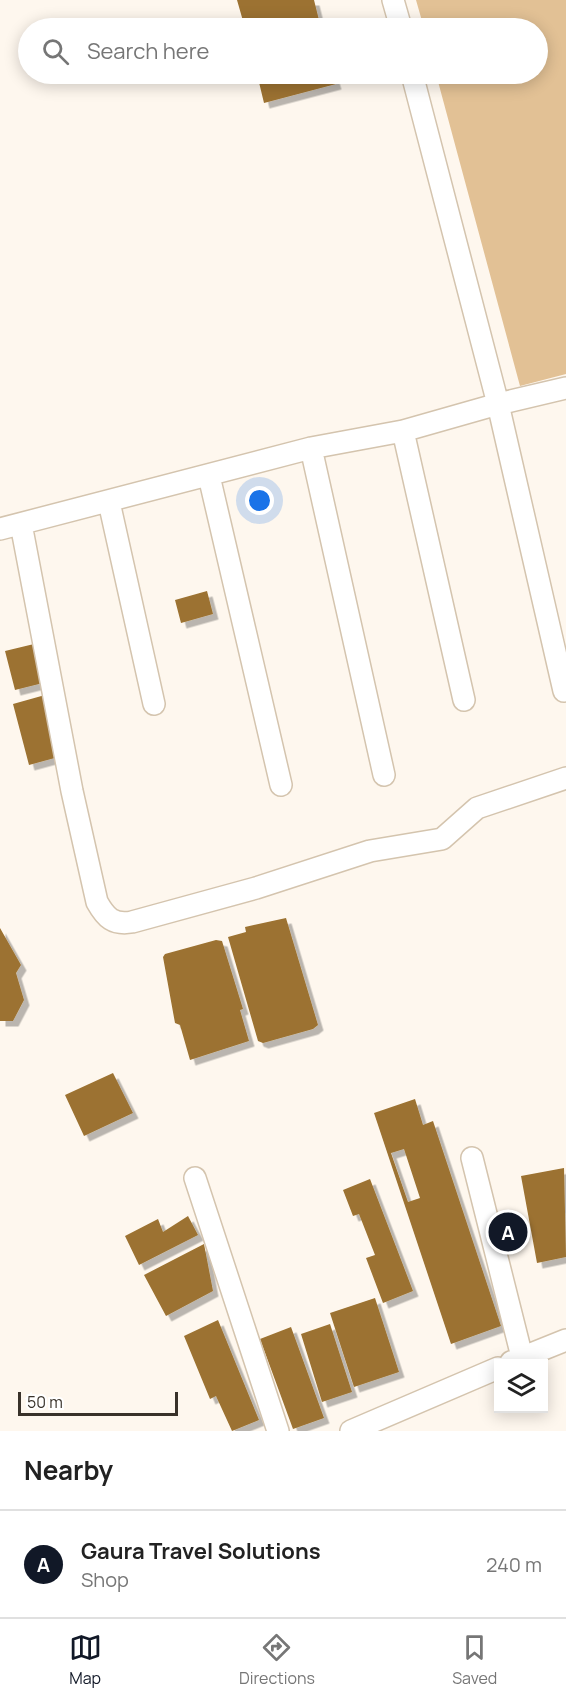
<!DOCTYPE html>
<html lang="en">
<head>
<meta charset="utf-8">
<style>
  :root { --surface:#fff; --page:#f2f2f2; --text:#222; --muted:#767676; --line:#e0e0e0; --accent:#111827 }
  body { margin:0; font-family:Manrope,sans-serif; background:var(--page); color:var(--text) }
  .controls { position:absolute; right:18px; bottom:18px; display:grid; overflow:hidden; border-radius:0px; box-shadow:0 3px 15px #0003 }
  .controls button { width:54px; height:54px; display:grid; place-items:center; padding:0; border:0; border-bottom:2px solid var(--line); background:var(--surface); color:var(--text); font:30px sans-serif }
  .scale { position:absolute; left:18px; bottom:15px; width:160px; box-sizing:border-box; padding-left:6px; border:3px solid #39322a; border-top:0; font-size:16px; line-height:21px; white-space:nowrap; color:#39322a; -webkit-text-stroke:4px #fff; paint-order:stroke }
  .you { position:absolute; left:260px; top:501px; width:21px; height:21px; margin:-15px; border:4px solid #fff; border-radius:50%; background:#1a73e8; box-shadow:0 0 0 9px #1a73e833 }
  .badge { display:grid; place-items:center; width:39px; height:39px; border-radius:50%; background:var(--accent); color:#fff; font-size:20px; font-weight:700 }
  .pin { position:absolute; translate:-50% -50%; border:3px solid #fff; box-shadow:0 2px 6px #0006 }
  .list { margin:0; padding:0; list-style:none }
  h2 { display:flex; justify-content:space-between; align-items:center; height:78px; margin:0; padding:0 24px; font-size:26px }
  h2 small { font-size:20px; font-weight:400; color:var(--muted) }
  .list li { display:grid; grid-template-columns:39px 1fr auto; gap:18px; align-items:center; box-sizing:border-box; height:108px; padding:0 24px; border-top:2px solid var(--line) }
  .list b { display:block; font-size:22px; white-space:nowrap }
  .list p { margin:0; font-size:20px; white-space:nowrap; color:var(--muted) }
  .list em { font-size:20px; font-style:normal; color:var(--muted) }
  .icon { flex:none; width:33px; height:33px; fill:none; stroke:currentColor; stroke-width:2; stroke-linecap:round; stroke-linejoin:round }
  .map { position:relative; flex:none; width:566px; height:1431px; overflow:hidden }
  .search { position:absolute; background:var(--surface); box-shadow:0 3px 15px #0003; left:18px; right:18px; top:18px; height:66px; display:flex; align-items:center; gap:15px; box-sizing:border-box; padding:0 21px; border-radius:33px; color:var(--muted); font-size:22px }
  .sheet { height:186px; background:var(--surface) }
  nav { display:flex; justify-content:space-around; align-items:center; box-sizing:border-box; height:84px; border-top:2px solid var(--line); background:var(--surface); font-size:16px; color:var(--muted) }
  nav a { display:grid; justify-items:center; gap:3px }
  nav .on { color:var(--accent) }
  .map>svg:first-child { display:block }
  .green { fill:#e2c195 }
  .building { fill:#9c7230; fill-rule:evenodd; filter:url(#shadow) }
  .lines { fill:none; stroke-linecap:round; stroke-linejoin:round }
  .minor-casing { stroke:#d4c4ae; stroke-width:24 }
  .minor { stroke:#fff; stroke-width:21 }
</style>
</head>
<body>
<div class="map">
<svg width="566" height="1431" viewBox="0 0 566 1431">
  <defs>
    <filter id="shadow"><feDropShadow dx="5.5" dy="5.5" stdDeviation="0" flood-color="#0004"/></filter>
  </defs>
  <rect width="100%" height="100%" fill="#fef7ee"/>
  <path class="green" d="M 416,0 L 566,0 L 566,374 L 520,386 L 436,74 L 538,74 L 538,28 L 424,28 Z"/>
  <path class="building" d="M 237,0 L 314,0 L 321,28 L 245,28 Z
    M 257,74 L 333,74 L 336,84 L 264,103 Z
    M 207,591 L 213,614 L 181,623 L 175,600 Z
    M 34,644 L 43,683 L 15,690 L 5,651 Z
    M 45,695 L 62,756 L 29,765 L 13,704 Z
    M 286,918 L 318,1025 L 313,1029 L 263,1043 L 258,1041 L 228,937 L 246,932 L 245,927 Z
    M 0,928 L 21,965 L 16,973 L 24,1000 L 13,1021 L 0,1021 Z
    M 216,940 L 222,941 L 243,1009 L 240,1010 L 249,1041 L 190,1060 L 180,1025 L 175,1023 L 163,957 L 165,954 Z
    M 113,1073 L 133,1113 L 84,1136 L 65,1095 Z
    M 415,1099 L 423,1125 L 433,1121 L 501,1326 L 451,1344 L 374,1113 ZM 404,1149 L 420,1198 L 408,1202 L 391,1153 Z
    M 564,1168 L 566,1257 L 537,1263 L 521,1176 Z
    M 370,1179 L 413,1291 L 383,1303 L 366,1258 L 375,1255 L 359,1214 L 353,1216 L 343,1190 Z
    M 188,1216 L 198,1235 L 139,1265 L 125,1236 L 158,1219 L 163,1232 Z
    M 204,1244 L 213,1291 L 166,1316 L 144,1275 Z
    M 375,1298 L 399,1372 L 354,1387 L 330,1313 Z
    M 218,1320 L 259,1420 L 232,1431 L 216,1396 L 210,1399 L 184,1336 Z
    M 330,1324 L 352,1392 L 322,1402 L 301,1334 Z
    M 291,1327 L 324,1418 L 293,1429 L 260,1339 Z"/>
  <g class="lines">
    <g class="minor-casing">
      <path id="minor" d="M 393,0 L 401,28
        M 412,74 L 498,404 L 564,691
        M 403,431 L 464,700
        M 311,448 L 384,775
        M 209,476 L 281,785
        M 109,502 L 154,704
        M 21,524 L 72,791 L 97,902 C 106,918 113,925 132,922 L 256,888 L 370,851 L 442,839 L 477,808 L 566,778
        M 0,529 L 311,448 L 403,431 L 498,404 L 566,388
        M 472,1158 L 522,1357
        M 195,1178 L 278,1431
        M 511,1362 L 566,1340
        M 351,1431 L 498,1368"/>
    </g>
    <use href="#minor" class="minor"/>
  </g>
</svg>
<div class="controls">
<button><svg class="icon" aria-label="layers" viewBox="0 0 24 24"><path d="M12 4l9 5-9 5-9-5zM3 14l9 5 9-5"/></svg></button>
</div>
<div class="scale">50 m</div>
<div class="you"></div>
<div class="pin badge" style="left:508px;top:1232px">A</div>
<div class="search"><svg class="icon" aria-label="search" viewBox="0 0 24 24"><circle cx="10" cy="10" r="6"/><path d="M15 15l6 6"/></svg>Search here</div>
</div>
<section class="sheet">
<h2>Nearby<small></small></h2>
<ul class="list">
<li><span class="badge">A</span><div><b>Gaura Travel Solutions</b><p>Shop</p></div><em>240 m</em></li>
</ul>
</section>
<nav>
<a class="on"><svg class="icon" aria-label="map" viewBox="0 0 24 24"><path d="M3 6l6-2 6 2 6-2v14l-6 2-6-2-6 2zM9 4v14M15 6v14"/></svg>Map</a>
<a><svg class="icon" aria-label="directions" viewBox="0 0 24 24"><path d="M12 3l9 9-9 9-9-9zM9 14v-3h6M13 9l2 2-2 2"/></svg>Directions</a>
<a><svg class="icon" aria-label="saved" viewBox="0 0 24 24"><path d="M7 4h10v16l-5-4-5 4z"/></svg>Saved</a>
</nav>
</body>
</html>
